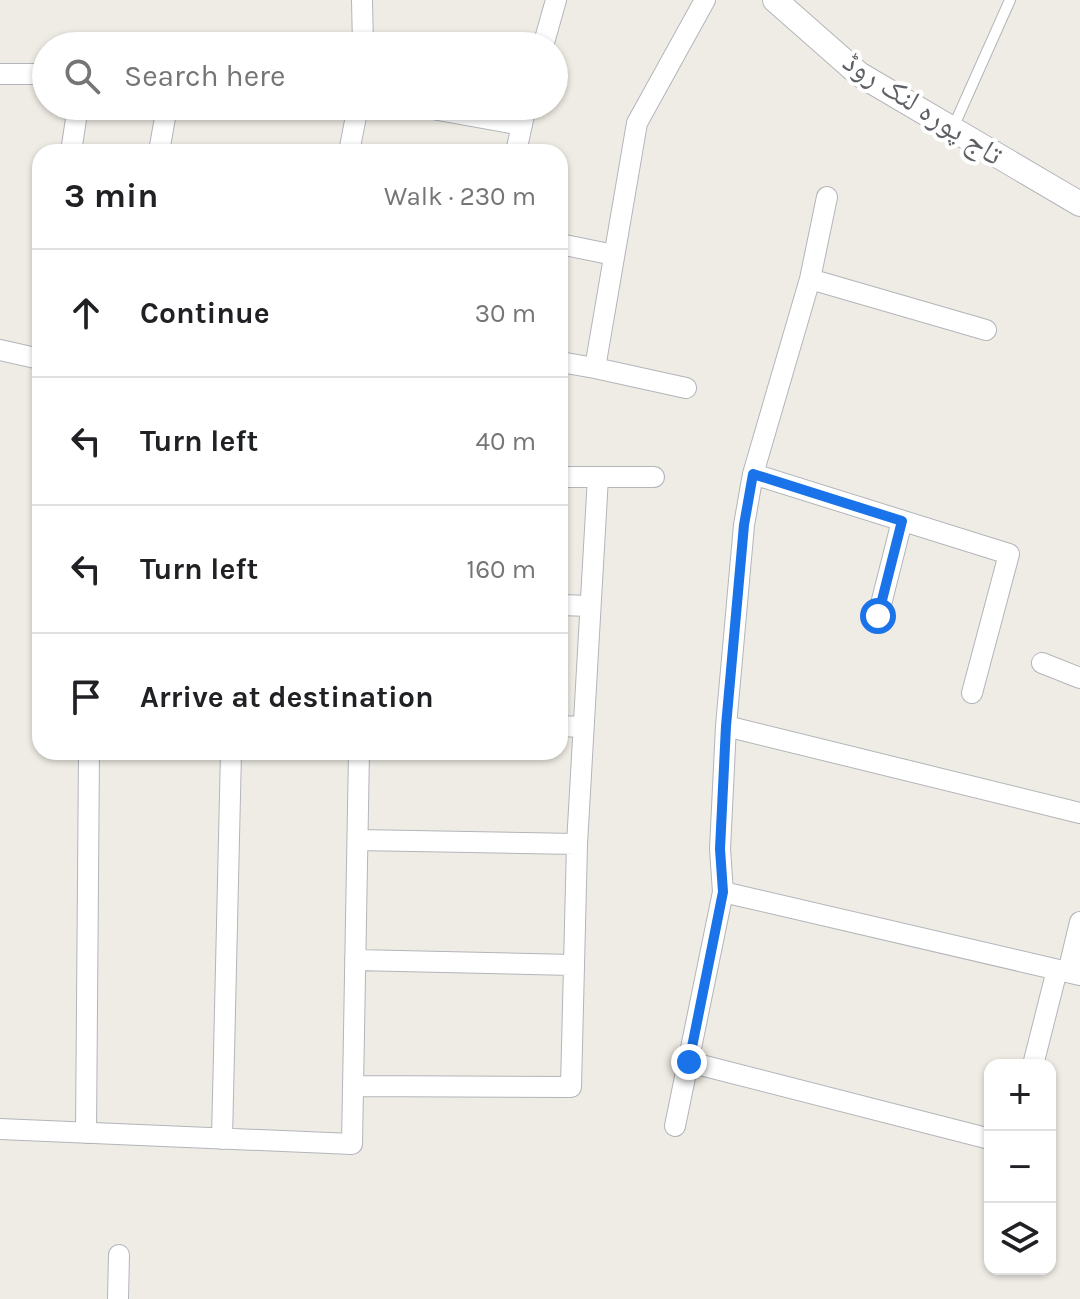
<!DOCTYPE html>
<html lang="en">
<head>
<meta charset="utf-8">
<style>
  :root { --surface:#fff; --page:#f2f2f2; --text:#202124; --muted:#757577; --line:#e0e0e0 }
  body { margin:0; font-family:Karla,"Noto Naskh Arabic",sans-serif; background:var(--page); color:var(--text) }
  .controls { position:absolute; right:24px; bottom:24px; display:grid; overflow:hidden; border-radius:16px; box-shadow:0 2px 6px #0004 }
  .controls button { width:72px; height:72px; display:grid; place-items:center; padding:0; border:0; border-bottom:2px solid var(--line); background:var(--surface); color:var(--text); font:40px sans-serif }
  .stop { position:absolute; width:24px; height:24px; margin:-18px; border:6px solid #1a73e8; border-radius:50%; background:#fff }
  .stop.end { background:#1a73e8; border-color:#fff; box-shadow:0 2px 8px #0008 }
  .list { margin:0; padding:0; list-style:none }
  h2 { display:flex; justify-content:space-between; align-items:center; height:104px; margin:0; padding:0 32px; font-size:34px }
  h2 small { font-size:26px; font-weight:400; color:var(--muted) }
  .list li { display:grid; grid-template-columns:52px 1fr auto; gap:24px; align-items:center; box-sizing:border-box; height:128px; padding:0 32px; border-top:2px solid var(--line) }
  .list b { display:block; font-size:30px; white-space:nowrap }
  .list em { font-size:26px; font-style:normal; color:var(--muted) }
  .icon { flex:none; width:44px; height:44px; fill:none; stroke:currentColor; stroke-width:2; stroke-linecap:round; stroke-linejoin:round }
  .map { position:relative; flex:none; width:1080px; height:1299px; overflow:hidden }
  .search { position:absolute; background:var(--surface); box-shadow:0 2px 6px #0004; left:32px; top:32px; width:536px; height:88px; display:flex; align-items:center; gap:20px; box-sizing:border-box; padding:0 28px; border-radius:44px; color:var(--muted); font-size:30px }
  .panel { position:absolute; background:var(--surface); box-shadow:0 2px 6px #0004; left:32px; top:144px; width:536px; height:616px; border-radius:24px }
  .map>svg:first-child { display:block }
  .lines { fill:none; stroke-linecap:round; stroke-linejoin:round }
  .service-casing { stroke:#b2b5b9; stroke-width:12 }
  .minor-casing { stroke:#b2b5b9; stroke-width:22 }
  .tertiary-casing { stroke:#b2b5b9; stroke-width:26 }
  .service { stroke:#fff; stroke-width:10 }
  .minor { stroke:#fff; stroke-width:20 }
  .tertiary { stroke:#fff; stroke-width:24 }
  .route { stroke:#1a73e8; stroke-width:10 }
  .labels { text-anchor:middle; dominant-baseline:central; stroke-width:8; stroke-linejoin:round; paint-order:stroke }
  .street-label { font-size:30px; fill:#5d6165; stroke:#fff }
</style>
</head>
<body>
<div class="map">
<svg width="1080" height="1299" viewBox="0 0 1080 1299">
  <rect width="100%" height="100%" fill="#efece5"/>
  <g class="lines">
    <g class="service-casing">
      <path id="service" d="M 952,130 L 1010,0"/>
    </g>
    <g class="minor-casing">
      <path id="minor" d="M 362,0 L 363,46
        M 543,46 L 556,0
        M 0,74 L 46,74
        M 416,106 L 522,125
        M 71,152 L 78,106
        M 159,152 L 167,106
        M 349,152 L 358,106
        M 516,152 L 526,106
        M 560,244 L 614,255
        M 810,279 L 986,330
        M 0,350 L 40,359
        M 560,362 L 595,368
        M 686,388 L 595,368 L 637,123 L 705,0
        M 753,474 L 1009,554 L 972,693
        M 560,477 L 654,477
        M 560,605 L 590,606
        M 878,616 L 902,521
        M 1042,663 L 1080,678
        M 560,726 L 582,727
        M 726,726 L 1080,813
        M 358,840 L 577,844
        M 723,892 L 1080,975
        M 355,960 L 573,965
        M 1068,972 L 1080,922
        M 689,1062 L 990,1139
        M 1033,1065 L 1057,970
        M 353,1086 L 571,1087 L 577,844 L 598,477
        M 675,1126 L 723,892 L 720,849 L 726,726 L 744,525 L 753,474 L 810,279 L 827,197
        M 0,1129 L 352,1144 L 359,752
        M 86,1133 L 89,752
        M 222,1139 L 231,752
        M 118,1299 L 119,1255"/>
    </g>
    <g class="tertiary-casing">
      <path id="tertiary" d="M 775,0 L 859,74 L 1080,204"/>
    </g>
    <use href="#service" class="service"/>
    <use href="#minor" class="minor"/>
    <use href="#tertiary" class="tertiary"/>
  </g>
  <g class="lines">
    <path class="route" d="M 689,1062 L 723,892 L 720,849 L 726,726 L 744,525 L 753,474 L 902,521 L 878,616"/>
  </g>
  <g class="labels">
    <g class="street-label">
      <text transform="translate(923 108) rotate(33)">تاج پورہ لنک روڈ</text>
    </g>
  </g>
</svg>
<div class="controls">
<button>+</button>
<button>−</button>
<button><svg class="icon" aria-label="layers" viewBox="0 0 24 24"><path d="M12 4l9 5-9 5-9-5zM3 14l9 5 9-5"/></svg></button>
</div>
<div class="stop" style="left:878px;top:616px"></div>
<div class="stop end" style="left:689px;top:1062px"></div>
<div class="search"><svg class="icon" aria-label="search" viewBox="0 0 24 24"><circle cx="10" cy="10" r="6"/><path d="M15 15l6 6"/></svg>Search here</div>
<section class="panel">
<h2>3 min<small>Walk · 230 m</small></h2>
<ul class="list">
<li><svg class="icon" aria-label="ahead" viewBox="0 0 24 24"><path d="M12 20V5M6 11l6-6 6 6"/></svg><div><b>Continue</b></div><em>30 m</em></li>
<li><svg class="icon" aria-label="left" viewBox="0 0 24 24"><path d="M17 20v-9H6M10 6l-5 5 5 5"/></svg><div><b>Turn left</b></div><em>40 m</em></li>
<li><svg class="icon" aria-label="left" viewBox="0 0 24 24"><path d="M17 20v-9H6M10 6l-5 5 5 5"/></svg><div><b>Turn left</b></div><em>160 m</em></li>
<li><svg class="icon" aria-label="arrive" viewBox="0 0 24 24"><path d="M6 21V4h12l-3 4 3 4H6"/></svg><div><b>Arrive at destination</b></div></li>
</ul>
</section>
</div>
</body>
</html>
